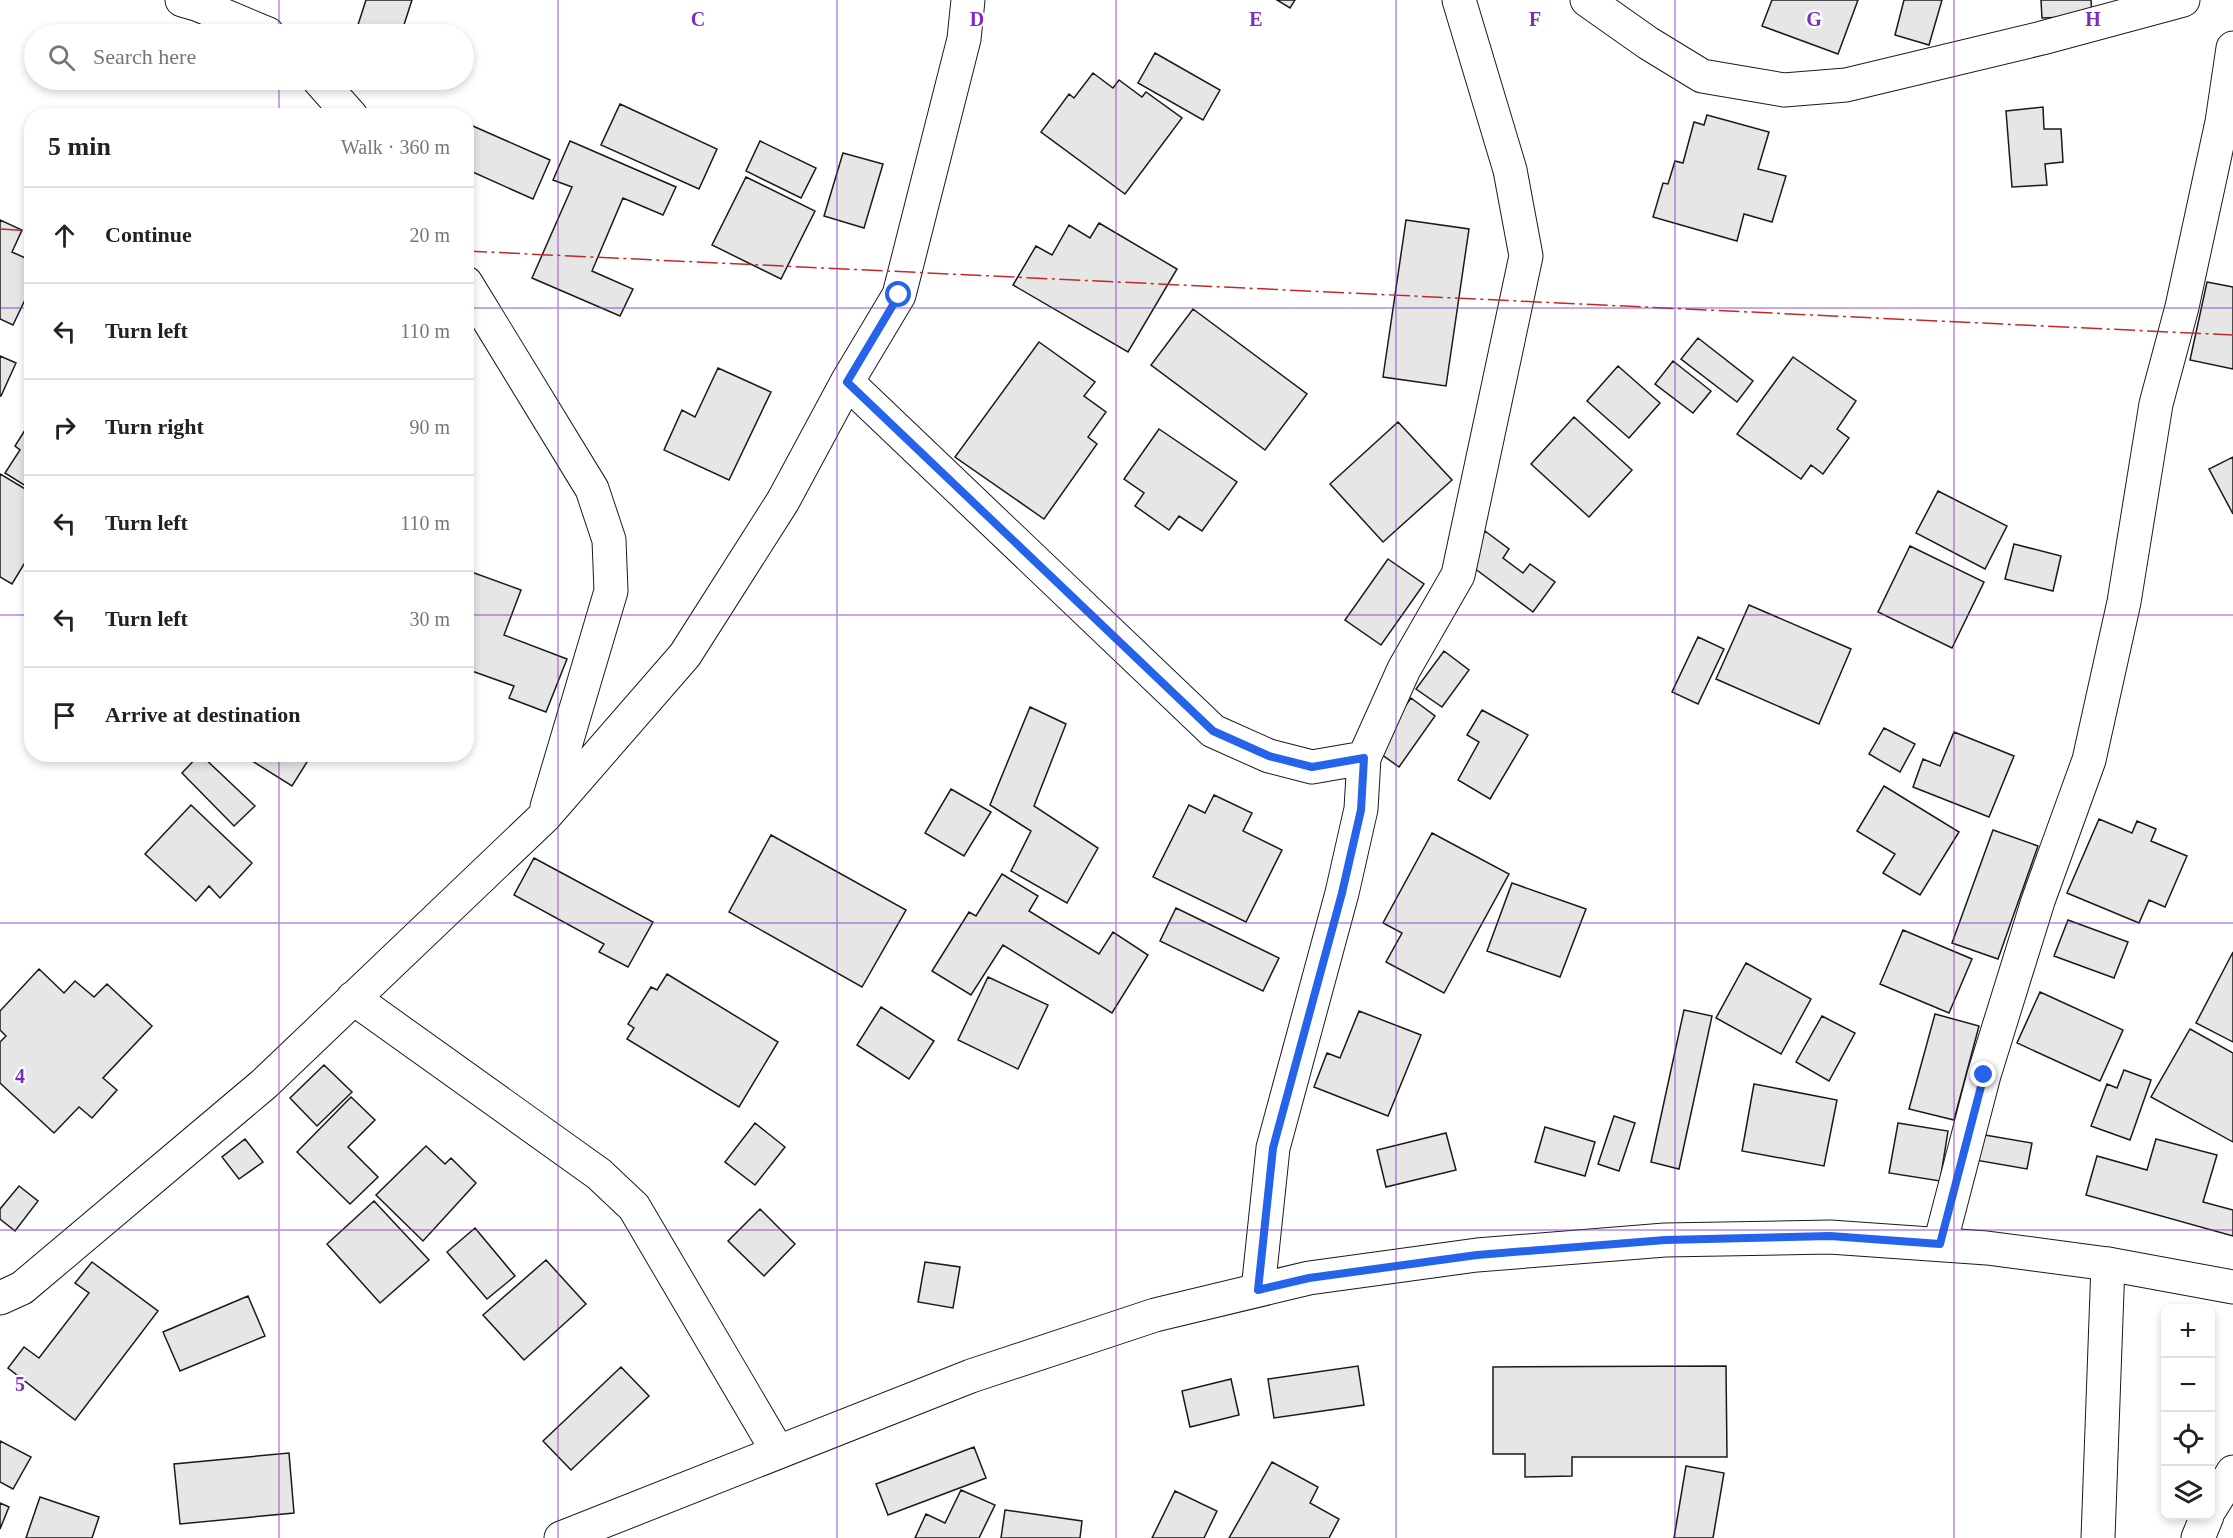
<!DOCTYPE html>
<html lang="en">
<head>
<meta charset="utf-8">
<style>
  :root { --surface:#fff; --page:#f6f6f6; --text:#222; --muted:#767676; --line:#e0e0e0 }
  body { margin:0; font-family:Georgia,serif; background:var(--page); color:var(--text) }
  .controls { position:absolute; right:18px; bottom:18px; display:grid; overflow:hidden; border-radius:12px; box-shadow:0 3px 9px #0003 }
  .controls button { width:54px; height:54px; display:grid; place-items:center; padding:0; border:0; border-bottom:2px solid var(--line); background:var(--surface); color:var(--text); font:30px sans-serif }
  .stop { position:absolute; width:18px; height:18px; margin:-14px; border:4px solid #2563eb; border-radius:50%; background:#fff }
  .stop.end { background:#2563eb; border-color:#fff; box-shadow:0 2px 6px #0008 }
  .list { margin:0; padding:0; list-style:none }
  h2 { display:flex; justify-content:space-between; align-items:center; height:78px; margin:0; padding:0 24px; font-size:26px }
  h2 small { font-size:20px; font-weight:400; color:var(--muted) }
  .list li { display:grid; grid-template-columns:39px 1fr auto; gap:18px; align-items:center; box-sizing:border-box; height:96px; padding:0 24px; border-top:2px solid var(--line) }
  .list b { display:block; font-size:22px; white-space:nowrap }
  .list em { font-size:20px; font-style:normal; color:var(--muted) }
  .icon { flex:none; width:33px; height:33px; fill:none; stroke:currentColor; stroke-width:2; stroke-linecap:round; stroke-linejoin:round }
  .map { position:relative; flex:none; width:2233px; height:1538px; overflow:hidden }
  .search { position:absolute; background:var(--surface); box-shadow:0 3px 9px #0003; left:24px; top:24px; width:450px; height:66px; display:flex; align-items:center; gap:15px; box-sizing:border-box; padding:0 21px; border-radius:33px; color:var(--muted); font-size:22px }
  .panel { position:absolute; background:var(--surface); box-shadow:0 3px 9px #0003; left:24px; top:108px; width:450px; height:654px; border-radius:24px }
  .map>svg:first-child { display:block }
  .building { fill:#e6e6e6; stroke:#1a1a1a; stroke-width:1.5 }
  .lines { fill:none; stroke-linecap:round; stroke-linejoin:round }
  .minor-casing { stroke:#1a1a1a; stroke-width:35 }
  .primary-casing { stroke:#1a1a1a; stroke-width:35 }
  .minor { stroke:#fff; stroke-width:33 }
  .primary { stroke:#fff; stroke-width:33 }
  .power { stroke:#c62828; stroke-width:1.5; stroke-dasharray:21 4.5 3 4.5; stroke-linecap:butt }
  .route { stroke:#2563eb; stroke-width:8 }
  .grid { fill:none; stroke:#7b2cbf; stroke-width:1.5; stroke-opacity:0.55 }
  .grid-label { font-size:20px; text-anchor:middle; font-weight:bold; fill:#7b2cbf; stroke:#fff; stroke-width:4.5; stroke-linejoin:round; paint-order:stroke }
</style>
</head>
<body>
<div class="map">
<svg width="2233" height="1538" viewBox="0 0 2233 1538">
  <rect width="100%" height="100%" fill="#fff"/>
  <path class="building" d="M 366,0 L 412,0 L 401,34 L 355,34 Z
    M 1277,0 L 1295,0 L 1290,8 Z
    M 1772,0 L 1858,0 L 1838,54 L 1762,26 Z
    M 1904,0 L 1942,0 L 1929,45 L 1895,35 Z
    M 2041,0 L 2091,0 L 2092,16 L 2042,18 Z
    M 1155,53 L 1220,90 L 1203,120 L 1138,83 Z
    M 1093,73 L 1113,88 L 1119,80 L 1142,97 L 1146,92 L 1182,118 L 1125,194 L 1041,132 L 1069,94 L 1074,98 Z
    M 620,104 L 717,149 L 699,189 L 601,145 Z
    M 2043,107 L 2044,129 L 2061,129 L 2063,162 L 2045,164 L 2047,185 L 2012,187 L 2006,111 Z
    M 250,109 L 272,116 L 248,116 Z
    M 1707,115 L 1769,132 L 1758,169 L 1786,176 L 1772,222 L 1744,214 L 1737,241 L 1653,217 L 1663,183 L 1668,184 L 1675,161 L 1683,163 L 1694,122 L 1704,125 Z
    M 466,123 L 550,160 L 533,199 L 466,169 Z
    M 570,141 L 676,187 L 663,215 L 623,198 L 592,271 L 633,289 L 620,316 L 532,278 L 572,187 L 553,180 Z
    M 760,141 L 816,168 L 801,198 L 746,171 Z
    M 843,153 L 883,164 L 864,228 L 824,216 Z
    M 746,177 L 815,211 L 781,279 L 712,245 Z
    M 0,220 L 22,230 L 12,252 L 32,261 L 27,273 L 32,276 L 32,285 L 13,325 L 0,319 Z
    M 1406,220 L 1469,229 L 1446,386 L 1383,377 Z
    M 1099,223 L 1177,269 L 1128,352 L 1013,285 L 1036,246 L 1052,255 L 1069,225 L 1090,238 Z
    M 2207,282 L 2233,287 L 2233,369 L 2190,360 Z
    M 1193,309 L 1307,394 L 1265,450 L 1151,365 Z
    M 1698,338 L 1753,381 L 1737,402 L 1681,359 Z
    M 1039,342 L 1095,382 L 1084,396 L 1106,412 L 1088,437 L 1097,444 L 1044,519 L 955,457 Z
    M 0,356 L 16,363 L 1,396 L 0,396 Z
    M 1793,357 L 1856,401 L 1837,429 L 1849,438 L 1823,474 L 1811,465 L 1801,479 L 1737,434 Z
    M 1673,361 L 1711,391 L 1693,413 L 1655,384 Z
    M 1618,366 L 1660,403 L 1629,438 L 1587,401 Z
    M 718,368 L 771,392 L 729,480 L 664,450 L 682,410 L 695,417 Z
    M 1574,417 L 1632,470 L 1589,517 L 1531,464 Z
    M 1398,422 L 1452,480 L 1383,542 L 1330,484 Z
    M 1159,429 L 1237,482 L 1202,531 L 1179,516 L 1169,530 L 1135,506 L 1144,493 L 1124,479 Z
    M 25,430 L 32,434 L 32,490 L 5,473 L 20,450 L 15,446 Z
    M 2233,457 L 2233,514 L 2209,469 Z
    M 0,474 L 32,493 L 32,512 L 29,517 L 32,518 L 32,551 L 12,584 L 0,577 Z
    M 1938,491 L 2007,526 L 1985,569 L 1916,533 Z
    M 1485,531 L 1509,549 L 1503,558 L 1523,573 L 1530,564 L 1555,582 L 1533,612 L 1470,565 L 1472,549 Z
    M 2014,544 L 2061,556 L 2053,591 L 2005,579 Z
    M 1910,546 L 1984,582 L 1952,648 L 1878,612 Z
    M 1388,559 L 1424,584 L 1381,645 L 1345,620 Z
    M 466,570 L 521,590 L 504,635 L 567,659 L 546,712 L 509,698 L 514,686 L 466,669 Z
    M 1749,605 L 1851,649 L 1819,724 L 1716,679 Z
    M 1698,637 L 1724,649 L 1698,704 L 1672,692 Z
    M 1444,651 L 1469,670 L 1442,707 L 1416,689 Z
    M 1411,698 L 1435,716 L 1399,767 L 1374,749 Z
    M 1030,707 L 1066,724 L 1034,806 L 1098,848 L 1067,903 L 1011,871 L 1031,831 L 990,805 Z
    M 1482,710 L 1528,735 L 1490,799 L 1458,780 L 1479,742 L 1467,735 Z
    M 1884,728 L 1915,744 L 1900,772 L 1869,754 Z
    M 1954,732 L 2014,756 L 1989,817 L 1913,787 L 1923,759 L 1940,766 Z
    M 200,754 L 255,806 L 234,826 L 182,773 Z
    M 252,754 L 312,754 L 292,786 L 249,759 Z
    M 1884,786 L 1959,832 L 1920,895 L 1883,873 L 1895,854 L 1857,831 Z
    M 951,789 L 991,812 L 964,856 L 925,833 Z
    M 1214,795 L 1252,813 L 1243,831 L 1282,850 L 1246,922 L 1153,877 L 1189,805 L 1205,813 Z
    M 191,805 L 252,863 L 220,898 L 209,886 L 196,901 L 145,854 Z
    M 2099,819 L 2132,833 L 2137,821 L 2156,829 L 2151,841 L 2187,856 L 2165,907 L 2149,900 L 2139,923 L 2067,893 Z
    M 1993,830 L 2038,846 L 1998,959 L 1952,943 Z
    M 1432,833 L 1509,874 L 1444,993 L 1386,962 L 1402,933 L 1383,923 Z
    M 771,835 L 906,910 L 862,987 L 729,912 Z
    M 534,858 L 653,922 L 628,967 L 599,952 L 604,944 L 514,895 Z
    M 1002,874 L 1038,896 L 1029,911 L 1099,954 L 1113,932 L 1148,955 L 1112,1013 L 1003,945 L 971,995 L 932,971 L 969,912 L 976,916 Z
    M 1512,883 L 1586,909 L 1560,977 L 1487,951 Z
    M 1176,908 L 1279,958 L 1263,991 L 1160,941 Z
    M 2068,920 L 2128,942 L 2114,978 L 2054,956 Z
    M 1903,930 L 1972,959 L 1949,1013 L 1880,984 Z
    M 2233,952 L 2233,1042 L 2196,1023 Z
    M 1746,963 L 1811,999 L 1781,1054 L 1716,1018 Z
    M 39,969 L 64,993 L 75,981 L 94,997 L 107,984 L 152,1026 L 103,1078 L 117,1090 L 92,1118 L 79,1107 L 54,1133 L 0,1083 L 0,1042 L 6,1036 L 0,1030 L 0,1011 Z
    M 667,974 L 778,1042 L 739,1107 L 627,1039 L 634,1028 L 628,1024 L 651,987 L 657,990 Z
    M 988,977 L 1048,1005 L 1018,1069 L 958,1040 Z
    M 2040,992 L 2123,1030 L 2100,1081 L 2017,1043 Z
    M 881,1007 L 934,1041 L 909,1079 L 857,1045 Z
    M 1684,1010 L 1712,1016 L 1679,1169 L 1651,1162 Z
    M 1359,1011 L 1421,1035 L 1388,1116 L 1314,1087 L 1327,1053 L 1340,1058 Z
    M 1935,1014 L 1979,1026 L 1954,1120 L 1909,1109 Z
    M 1822,1016 L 1855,1033 L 1829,1081 L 1796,1062 Z
    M 2190,1029 L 2233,1053 L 2233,1142 L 2151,1097 Z
    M 324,1065 L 352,1092 L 317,1126 L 290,1098 Z
    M 2124,1070 L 2151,1080 L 2130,1140 L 2091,1126 L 2107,1084 L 2117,1088 Z
    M 1754,1084 L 1837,1100 L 1824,1166 L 1742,1151 Z
    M 351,1097 L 375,1120 L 348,1147 L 378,1177 L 350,1204 L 297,1152 Z
    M 1614,1116 L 1635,1123 L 1619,1171 L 1598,1164 Z
    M 755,1123 L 785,1147 L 755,1185 L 725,1162 Z
    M 1898,1123 L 1948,1131 L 1940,1181 L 1889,1173 Z
    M 1545,1127 L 1595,1142 L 1585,1176 L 1535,1162 Z
    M 1446,1133 L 1456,1170 L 1386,1187 L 1377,1150 Z
    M 1979,1134 L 2032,1143 L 2027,1169 L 1975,1160 Z
    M 245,1139 L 263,1162 L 239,1179 L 222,1157 Z
    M 2156,1139 L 2217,1155 L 2203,1202 L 2233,1210 L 2233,1236 L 2086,1195 L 2097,1156 L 2147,1170 Z
    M 426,1146 L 445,1164 L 451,1158 L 476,1183 L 423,1241 L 376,1195 Z
    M 19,1186 L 38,1201 L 15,1231 L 0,1219 L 0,1209 Z
    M 374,1201 L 429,1260 L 380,1303 L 327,1244 Z
    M 760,1209 L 795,1244 L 764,1276 L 728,1241 Z
    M 475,1228 L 515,1276 L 487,1299 L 447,1252 Z
    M 546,1260 L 586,1304 L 524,1360 L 483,1315 Z
    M 92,1262 L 158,1311 L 75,1420 L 8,1368 L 24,1347 L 39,1358 L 89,1293 L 75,1283 Z
    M 925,1262 L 960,1267 L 953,1308 L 918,1302 Z
    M 248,1296 L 265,1336 L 180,1371 L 163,1332 Z
    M 1358,1366 L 1364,1405 L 1274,1418 L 1268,1379 Z
    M 1726,1366 L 1727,1457 L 1572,1457 L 1572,1476 L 1525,1477 L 1525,1454 L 1493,1454 L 1493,1367 Z
    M 621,1367 L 649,1396 L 571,1470 L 543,1441 Z
    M 1231,1379 L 1239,1415 L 1190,1427 L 1182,1391 Z
    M 0,1441 L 31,1457 L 13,1489 L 0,1482 Z
    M 974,1447 L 986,1478 L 888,1515 L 876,1484 Z
    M 289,1453 L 294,1513 L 180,1524 L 174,1464 Z
    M 1272,1462 L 1318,1487 L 1310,1503 L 1339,1519 L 1329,1538 L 1229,1538 Z
    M 1686,1466 L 1724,1473 L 1713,1538 L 1674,1538 Z
    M 961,1490 L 995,1505 L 979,1538 L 915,1538 L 926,1514 L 945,1523 Z
    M 1175,1491 L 1217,1511 L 1204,1538 L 1152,1538 Z
    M 40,1497 L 99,1517 L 92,1538 L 26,1538 Z
    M 0,1503 L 9,1507 L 0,1529 Z
    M 1005,1510 L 1082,1521 L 1080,1538 L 1001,1538 Z"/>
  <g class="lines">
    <g class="minor-casing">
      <path id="minor" d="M 182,0 L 199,5 L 268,34
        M 1587,0 L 1648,43 L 1702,76 L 1784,90 L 1846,85 L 2042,38 L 2183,0
        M 319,80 L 351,116
        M 466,283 L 592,489 L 609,540 L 611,591 L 547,807
        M 847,382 L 1213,731 L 1269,756 L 1312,767 L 1364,758 L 1404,669 L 1458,575 L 1526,256 L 1510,170 L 1459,0
        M 353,998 L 599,1174 L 634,1207 L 778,1452
        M 1940,1244 L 1984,1075 L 2038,901 L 2089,760 L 2124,602 L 2156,404 L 2182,307 L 2222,122 L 2233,48
        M 1258,1290 L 1273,1148 L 1342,893 L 1361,809 L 1364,758
        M 0,1298 L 22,1288 L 264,1084 L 545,816 L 685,655 L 783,501 L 847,382 L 899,295 L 964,39 L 968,0
        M 2210,1509 L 2233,1472
        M 2098,1538 L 2108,1264
        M 2198,1538 L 2207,1516"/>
    </g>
    <g class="primary-casing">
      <path id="primary" d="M 561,1538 L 971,1376 L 1155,1315 L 1309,1278 L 1477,1255 L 1665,1240 L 1830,1237 L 1987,1248 L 2108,1264 L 2233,1287"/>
    </g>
    <use href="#minor" class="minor"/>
    <use href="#primary" class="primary"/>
    <path class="power" d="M 0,229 L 32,231
      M 466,251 L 2233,335"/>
  </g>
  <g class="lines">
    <path class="route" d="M 899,295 L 847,382 L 1213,731 L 1269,756 L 1312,767 L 1364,758 L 1361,810 L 1342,893 L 1273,1148 L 1258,1290 L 1309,1278 L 1477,1255 L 1665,1240 L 1830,1236 L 1940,1244 L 1984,1075"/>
  </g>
  <path class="grid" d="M 279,0 L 279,34M 558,0 L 558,1538M 837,0 L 837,1538M 1116,0 L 1116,1538M 1396,0 L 1396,1538M 1675,0 L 1675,1538M 1954,0 L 1954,1538M 279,80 L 279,116M 0,308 L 32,308M 466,308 L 2233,308M 0,615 L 32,615M 466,615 L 2233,615M 279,754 L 279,1538M 0,923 L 2233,923M 0,1230 L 2233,1230"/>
  <g class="grid-label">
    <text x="698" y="26">C</text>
    <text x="977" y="26">D</text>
    <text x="1256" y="26">E</text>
    <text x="1535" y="26">F</text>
    <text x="1814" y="26">G</text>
    <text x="2093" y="26">H</text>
    <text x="20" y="1083">4</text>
    <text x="20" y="1391">5</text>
  </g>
</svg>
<div class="controls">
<button>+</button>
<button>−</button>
<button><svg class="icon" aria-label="locate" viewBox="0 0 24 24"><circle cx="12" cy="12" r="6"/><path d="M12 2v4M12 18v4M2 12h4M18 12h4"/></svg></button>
<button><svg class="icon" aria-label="layers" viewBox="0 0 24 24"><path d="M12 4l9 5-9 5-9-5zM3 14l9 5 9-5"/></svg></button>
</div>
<div class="stop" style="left:899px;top:295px"></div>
<div class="stop end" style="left:1984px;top:1075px"></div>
<div class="search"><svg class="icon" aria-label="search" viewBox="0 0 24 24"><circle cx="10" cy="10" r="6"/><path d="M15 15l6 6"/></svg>Search here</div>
<section class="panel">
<h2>5 min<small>Walk · 360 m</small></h2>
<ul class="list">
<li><svg class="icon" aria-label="ahead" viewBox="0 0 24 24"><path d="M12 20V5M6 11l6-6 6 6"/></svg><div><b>Continue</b></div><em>20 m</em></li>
<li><svg class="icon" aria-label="left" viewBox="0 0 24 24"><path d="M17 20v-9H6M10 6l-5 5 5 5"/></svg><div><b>Turn left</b></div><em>110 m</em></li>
<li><svg class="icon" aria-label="right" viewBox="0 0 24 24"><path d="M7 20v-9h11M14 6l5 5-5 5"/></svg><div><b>Turn right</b></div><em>90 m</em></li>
<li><svg class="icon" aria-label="left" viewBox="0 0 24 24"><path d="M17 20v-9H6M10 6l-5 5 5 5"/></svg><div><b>Turn left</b></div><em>110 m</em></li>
<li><svg class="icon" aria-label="left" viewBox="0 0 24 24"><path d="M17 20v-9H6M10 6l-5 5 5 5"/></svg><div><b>Turn left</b></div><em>30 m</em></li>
<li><svg class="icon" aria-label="arrive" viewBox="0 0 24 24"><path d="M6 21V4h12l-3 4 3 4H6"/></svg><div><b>Arrive at destination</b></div></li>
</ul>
</section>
</div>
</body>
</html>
